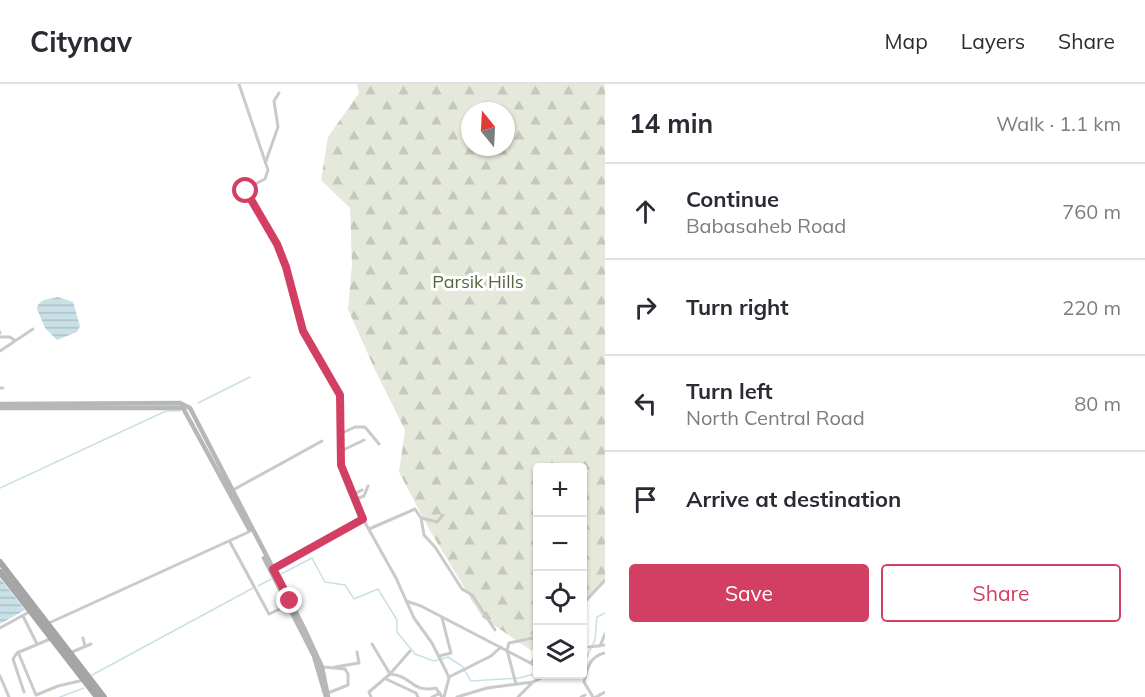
<!DOCTYPE html>
<html lang="en">
<head>
<meta charset="utf-8">
<style>
  :root { --surface:#fff; --page:#f7f7f7; --text:#2b2b33; --muted:#7c7c81; --line:#e1e1e2; --accent:#d33f62 }
  body { margin:0; font-family:Mulish,sans-serif; background:var(--page); color:var(--text) }
  .controls { position:absolute; right:18px; bottom:18px; display:grid; overflow:hidden; border-radius:6px; box-shadow:0 2px 4px #0004 }
  .controls button { width:54px; height:54px; display:grid; place-items:center; padding:0; border:0; border-bottom:2px solid var(--line); background:var(--surface); color:var(--text); font:30px sans-serif }
  .compass { position:absolute; left:461px; top:18px; width:54px; height:54px; border-radius:50%; background:var(--surface); box-shadow:0 2px 4px #0004; rotate:342deg }
  .stop { position:absolute; width:18px; height:18px; margin:-14px; border:4px solid #d33f62; border-radius:50%; background:#fff }
  .stop.end { background:#d33f62; border-color:#fff; box-shadow:0 2px 6px #0008 }
  .list { margin:0; padding:0; list-style:none }
  h2 { display:flex; justify-content:space-between; align-items:center; height:78px; margin:0; padding:0 24px; font-size:26px }
  h2 small { font-size:20px; font-weight:400; color:var(--muted) }
  .list li { display:grid; grid-template-columns:39px 1fr auto; gap:18px; align-items:center; box-sizing:border-box; height:96px; padding:0 24px; border-top:2px solid var(--line) }
  .list b { display:block; font-size:22px; white-space:nowrap }
  .list p { margin:0; font-size:20px; white-space:nowrap; color:var(--muted) }
  .list em { font-size:20px; font-style:normal; color:var(--muted) }
  .actions { display:flex; gap:12px; padding:18px 24px }
  .actions a { flex:1; padding:14px 0; border:2px solid var(--accent); border-radius:6px; text-align:center; font-size:21px; color:var(--accent) }
  .actions .main { background:var(--accent); color:#fff }
  .icon { flex:none; width:33px; height:33px; fill:none; stroke:currentColor; stroke-width:2; stroke-linecap:round; stroke-linejoin:round }
  .map { position:relative; flex:none; width:605px; height:613px; overflow:hidden }
  header { display:flex; align-items:center; gap:36px; box-sizing:border-box; height:84px; padding:0 30px; background:var(--surface); border-bottom:2px solid var(--line) }
  header strong { font-size:28px }
  nav { display:flex; gap:33px; margin-inline-start:auto; font-size:21px }
  main { display:flex }
  aside { flex:1; background:var(--surface) }
  .map>svg:first-child { display:block }
  .forest { fill:url(#forest-firs); fill-rule:evenodd }
  .water { fill:url(#water-rules) }
  .lines { fill:none; stroke-linecap:round; stroke-linejoin:round }
  .stream { stroke:#c9e0e7; stroke-width:1.5 }
  .street { stroke:#cacaca; stroke-width:3 }
  .secondary { stroke:#b7b7b7; stroke-width:4.5 }
  .primary { stroke:#a5a5a5; stroke-width:6 }
  .route { stroke:#d33f62; stroke-width:8 }
  .labels { text-anchor:middle; dominant-baseline:central; stroke-width:6; stroke-linejoin:round; paint-order:stroke }
  .park-label { font-size:18px; fill:#56643f; stroke:#fff }
</style>
</head>
<body>
<header>
<strong>Citynav</strong>
<nav><a>Map</a><a>Layers</a><a>Share</a></nav>
</header>
<main>
<div class="map">
<svg width="605" height="613" viewBox="0 0 605 613">
  <defs>
    <pattern id="forest-firs" width="22" height="20" patternUnits="userSpaceOnUse" patternTransform="scale(1.5)"><rect width="22" height="20" fill="#e5e9db"/><path d="M5 1l3.5 6h-7zM16 11l3.5 6h-7z" fill="#c5c8bc"/></pattern>
    <pattern id="water-rules" width="6" height="5" patternUnits="userSpaceOnUse" patternTransform="scale(1.5)"><rect width="6" height="5" fill="#c9e0e7"/><path d="M0 2.5h6" fill="none" stroke="#adc0c6"/></pattern>
  </defs>
  <rect width="100%" height="100%" fill="#fff"/>
  <path class="forest" d="M 357,0 L 605,0 L 605,499 L 583,520 L 582,384 L 538,384 L 538,562 L 532,567 L 482,533 L 429,445 L 399,388 L 405,346 L 375,286 L 348,225 L 352,180 L 350,124 L 321,96 L 328,53 L 359,9 ZM 470,27 L 506,27 L 506,63 L 470,63 Z"/>
  <path class="water" d="M 58,213 L 73,218 L 80,242 L 77,248 L 57,256 L 45,244 L 37,225 C 38,215 50,215 58,213 Z
    M 0,494 L 25,526 L 0,540 Z"/>
  <g class="lines">
    <path class="stream" d="M 198,319 L 250,293
      M 0,404 L 166,327 L 180,327
      M 279,491 L 312,474 L 325,498 L 345,501 L 354,515 L 378,505 L 397,536 L 397,548 L 415,570 L 434,577 L 448,573 L 462,582 L 471,597 L 519,594 L 538,589
      M 258,502 L 271,495
      M 582,583 L 595,556 L 597,533 L 605,529
      M 564,590 L 577,594 L 579,590
      M 92,591 L 253,504
      M 60,613 L 84,604"/>
    <path class="street" d="M 239,0 L 268,86 L 265,95 L 247,104 L 246,111 L 277,160 L 286,183 L 303,247 L 340,311 L 341,381 L 363,435 L 396,494 L 414,534 L 432,559 L 446,587 L 449,594 L 444,613
      M 266,77 L 278,43 L 274,17 L 279,9
      M 0,248 L 0,249
      M 0,253 L 10,253 L 14,256
      M 0,267 L 33,245
      M 0,304 L 3,304
      M 340,350 L 355,343 L 365,343 L 379,360
      M 339,368 L 364,356
      M 233,406 L 322,357
      M 354,410 L 362,406
      M 356,415 L 364,412 L 368,402
      M 422,434 L 437,438 L 443,431
      M 369,445 L 415,425 L 421,434 L 424,451 L 435,463 L 462,505 L 472,511 L 495,546
      M 230,458 L 269,530 L 280,525
      M 272,486 L 363,435
      M 406,517 L 421,522 L 538,583
      M 582,521 L 605,496
      M 23,532 L 37,560
      M 49,539 L 253,446
      M 0,544 L 29,528
      M 83,554 L 85,562
      M 372,560 L 390,590 L 410,567
      M 600,562 L 605,550
      M 589,563 L 605,561
      M 18,568 L 36,611 L 58,602 L 84,596
      M 72,568 L 91,560
      M 439,572 L 451,569 L 442,534
      M 531,579 L 538,570
      M 323,583 L 345,585 L 348,590 L 348,601 L 328,609
      M 335,583 L 359,579 L 357,568
      M 0,592 L 9,613
      M 449,593 L 491,572 L 501,563
      M 386,595 L 416,609 L 418,613
      M 516,600 L 507,566 L 509,559 L 538,553
      M 24,608 L 13,575 L 17,569 L 50,555
      M 371,613 L 369,608 L 390,590 C 413,592 411,609 436,604 L 442,613
      M 432,613 L 440,609
      M 457,613 L 487,604 L 533,598 L 549,590
      M 518,613 L 533,598
      M 581,613 L 585,611
      M 593,613 L 584,598 C 587,584 590,572 605,569
      M 596,613 L 605,608"/>
    <path class="secondary" d="M 0,320 L 180,319 L 190,324 L 304,544 L 322,583 L 328,613
      M 0,324 L 183,324 L 249,445
      M 264,474 L 314,572 L 326,613"/>
    <path class="primary" d="M 0,478 L 104,613
      M 0,488 L 97,613"/>
  </g>
  <g class="lines">
    <path class="route" d="M 246,107 L 277,160 L 286,183 L 303,247 L 340,311 L 341,381 L 363,435 L 273,485 L 290,517"/>
  </g>
  <g class="labels">
    <g class="park-label">
      <text x="478" y="197">Parsik Hills</text>
    </g>
  </g>
</svg>
<div class="controls">
<button>+</button>
<button>−</button>
<button><svg class="icon" aria-label="locate" viewBox="0 0 24 24"><circle cx="12" cy="12" r="6"/><path d="M12 2v4M12 18v4M2 12h4M18 12h4"/></svg></button>
<button><svg class="icon" aria-label="layers" viewBox="0 0 24 24"><path d="M12 4l9 5-9 5-9-5zM3 14l9 5 9-5"/></svg></button>
</div>
<svg class="compass" viewBox="-18 -18 36 36"><path d="M0-13l5 13h-10z" fill="#e53935"/><path d="M0 13l5-13h-10z" fill="#7c7c81"/></svg>
<div class="stop" style="left:246px;top:107px"></div>
<div class="stop end" style="left:290px;top:517px"></div>
</div>
<aside>
<h2>14 min<small>Walk · 1.1 km</small></h2>
<ul class="list">
<li><svg class="icon" aria-label="ahead" viewBox="0 0 24 24"><path d="M12 20V5M6 11l6-6 6 6"/></svg><div><b>Continue</b><p>Babasaheb Road</p></div><em>760 m</em></li>
<li><svg class="icon" aria-label="right" viewBox="0 0 24 24"><path d="M7 20v-9h11M14 6l5 5-5 5"/></svg><div><b>Turn right</b></div><em>220 m</em></li>
<li><svg class="icon" aria-label="left" viewBox="0 0 24 24"><path d="M17 20v-9H6M10 6l-5 5 5 5"/></svg><div><b>Turn left</b><p>North Central Road</p></div><em>80 m</em></li>
<li><svg class="icon" aria-label="arrive" viewBox="0 0 24 24"><path d="M6 21V4h12l-3 4 3 4H6"/></svg><div><b>Arrive at destination</b></div></li>
</ul>
<div class="actions"><a class="main">Save</a><a>Share</a></div>
</aside>
</main>
</body>
</html>
